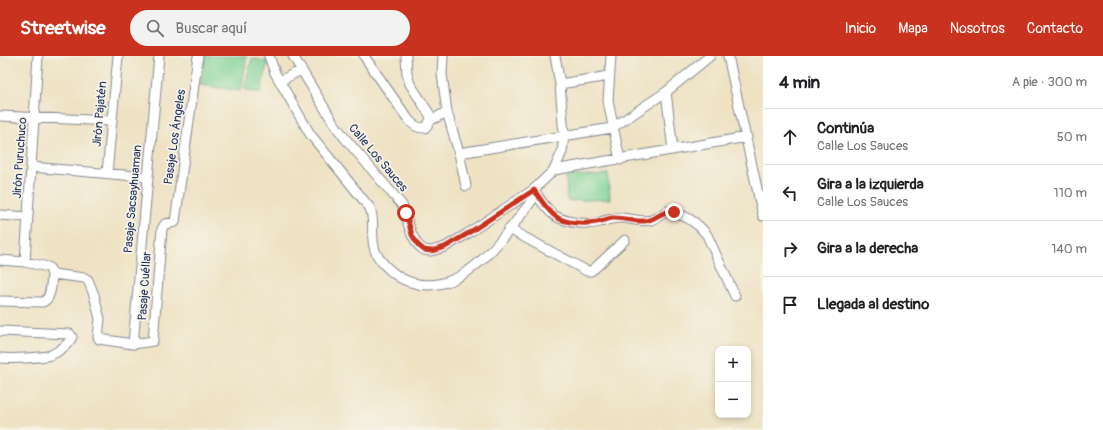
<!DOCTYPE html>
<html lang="es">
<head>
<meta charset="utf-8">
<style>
  :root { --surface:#fff; --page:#f2f2f2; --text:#202124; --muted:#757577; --line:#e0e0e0; --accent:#c8321e }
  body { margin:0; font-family:Pangolin,sans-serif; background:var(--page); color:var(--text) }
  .controls { position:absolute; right:12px; bottom:12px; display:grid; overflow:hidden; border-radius:8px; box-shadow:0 2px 6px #0003 }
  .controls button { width:36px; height:36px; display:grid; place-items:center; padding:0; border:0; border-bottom:1px solid var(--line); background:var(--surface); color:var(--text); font:20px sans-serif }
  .stop { position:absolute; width:12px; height:12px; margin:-9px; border:3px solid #c8321e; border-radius:50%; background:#fff }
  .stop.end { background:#c8321e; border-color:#fff; box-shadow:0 1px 4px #0008 }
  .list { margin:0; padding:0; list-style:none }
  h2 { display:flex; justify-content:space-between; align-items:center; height:52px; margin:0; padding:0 16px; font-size:17px }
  h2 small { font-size:13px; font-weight:400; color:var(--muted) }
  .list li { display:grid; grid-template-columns:26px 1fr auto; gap:12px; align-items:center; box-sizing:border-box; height:56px; padding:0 16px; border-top:1px solid var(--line) }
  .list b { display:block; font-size:15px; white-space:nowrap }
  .list p { margin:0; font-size:13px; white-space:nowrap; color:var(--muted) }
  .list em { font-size:13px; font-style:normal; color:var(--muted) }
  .icon { flex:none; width:22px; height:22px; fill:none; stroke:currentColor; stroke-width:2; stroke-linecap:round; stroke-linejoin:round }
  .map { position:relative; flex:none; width:763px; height:374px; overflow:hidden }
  header { display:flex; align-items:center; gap:24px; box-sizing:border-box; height:56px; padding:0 20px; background:var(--accent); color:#fff }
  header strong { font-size:19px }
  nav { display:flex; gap:22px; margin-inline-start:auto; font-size:14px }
  .search { width:280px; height:36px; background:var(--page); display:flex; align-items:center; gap:10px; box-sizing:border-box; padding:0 14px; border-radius:22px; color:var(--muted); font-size:15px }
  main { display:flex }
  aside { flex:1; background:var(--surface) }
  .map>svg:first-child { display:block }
  .pitch { fill:#80d395; stroke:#4e817a }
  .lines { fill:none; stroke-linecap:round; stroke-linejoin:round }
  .minor-casing { stroke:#848890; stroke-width:11 }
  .minor { stroke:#fff; stroke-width:9 }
  .route { stroke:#c8321e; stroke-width:5 }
  .labels { text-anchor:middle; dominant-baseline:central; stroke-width:3.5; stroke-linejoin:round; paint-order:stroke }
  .street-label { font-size:12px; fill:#1b2f5e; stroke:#f7f3e8 }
</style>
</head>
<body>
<header>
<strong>Streetwise</strong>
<div class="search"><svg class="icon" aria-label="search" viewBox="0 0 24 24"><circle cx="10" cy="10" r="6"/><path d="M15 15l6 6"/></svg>Buscar aquí</div>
<nav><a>Inicio</a><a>Mapa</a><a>Nosotros</a><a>Contacto</a></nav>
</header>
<main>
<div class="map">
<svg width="763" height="374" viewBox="0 0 763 374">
  <rect width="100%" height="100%" fill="#f7f3e8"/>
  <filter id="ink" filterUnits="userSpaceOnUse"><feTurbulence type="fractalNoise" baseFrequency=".025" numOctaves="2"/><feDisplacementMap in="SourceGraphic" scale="8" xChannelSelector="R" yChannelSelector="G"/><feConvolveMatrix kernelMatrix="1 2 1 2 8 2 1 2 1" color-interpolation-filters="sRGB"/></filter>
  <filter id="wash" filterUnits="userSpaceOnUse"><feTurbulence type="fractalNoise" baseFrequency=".012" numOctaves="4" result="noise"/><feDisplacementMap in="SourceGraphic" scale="16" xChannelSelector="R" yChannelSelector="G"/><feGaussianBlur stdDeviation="0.9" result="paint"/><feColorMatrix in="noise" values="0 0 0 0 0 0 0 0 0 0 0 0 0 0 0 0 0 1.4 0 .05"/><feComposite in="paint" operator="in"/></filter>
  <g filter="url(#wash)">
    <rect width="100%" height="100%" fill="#eee2c3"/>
    <path class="pitch" d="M 205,0 L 247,0 L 241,35 L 200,29 Z
      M 252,2 L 268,6 L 260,37 L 244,33 Z
      M 608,118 L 610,143 L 567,145 L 566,120 Z"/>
  </g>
  <g filter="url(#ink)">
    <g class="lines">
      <g class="minor-casing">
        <path id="minor" d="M 269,0 L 275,17 L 310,78 L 370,152 C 376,167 369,182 376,197 C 382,209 397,222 410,226 C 466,244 507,175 537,138
          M 293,0 L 333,66 L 344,81 L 402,149 L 412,179 L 418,189 L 424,194 L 431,195 L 445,191 L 467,178 L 533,134 L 554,114 L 562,96 L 564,80 L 560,28 L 555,0
          M 364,0 L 408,63 C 413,69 417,72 425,72 L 431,64 L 430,59 L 410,28 L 407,18 L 406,0
          M 611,0 L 608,45 L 620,104
          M 728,0 L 763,160
          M 280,25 L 301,14
          M 560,28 L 609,20
          M 666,36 L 673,94
          M 447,56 L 459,97 L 466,130
          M 0,60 L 112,65
          M 431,64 L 447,56 L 442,18 L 443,0
          M 459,97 L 612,72 L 666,36 L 710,0
          M 31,111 L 147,121
          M 554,114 L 747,81
          M 107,117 L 118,0
          M 533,134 C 540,142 547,156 557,161 C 569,167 587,169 600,166 C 607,164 613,162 621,162 C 631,162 641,167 651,164 C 657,162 662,158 667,155 C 684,158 697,166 707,179 L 735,240
          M 0,159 L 28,161
          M 509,173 L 587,215 L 591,215 L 595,212 L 625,184
          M 0,204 L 25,206 L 48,211 L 50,213 L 52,218 L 85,222 L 88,224 L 94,239 L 100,263 L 98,281 L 99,283 L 133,288 L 153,285 L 162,173 L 165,168 L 175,166 L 198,0
          M 25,206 L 38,0
          M 0,245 L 43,246 C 52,242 51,227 52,218
          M 0,275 L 70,278 L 72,281 C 69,288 58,296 51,299 C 40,302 12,303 0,302
          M 133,288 L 159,0"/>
      </g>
      <use href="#minor" class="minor"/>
    </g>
  </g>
  <g class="lines" filter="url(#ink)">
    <path class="route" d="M 406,157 L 412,179 L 418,189 L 424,194 L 431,195 L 445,191 L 467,178 L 534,134 C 540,142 546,153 555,160 C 565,168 585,168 597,166 C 602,165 607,163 612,162 C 623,161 634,166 645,165 C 657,163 662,154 674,156"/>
  </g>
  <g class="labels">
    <g class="street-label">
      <text transform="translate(100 58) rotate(-85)">Jirón Pajatén</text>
      <text transform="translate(175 81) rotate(-82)">Pasaje Los Ángeles</text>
      <text transform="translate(20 102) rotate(-86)">Jirón Puruchuco</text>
      <text transform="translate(378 102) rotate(50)">Calle Los Sauces</text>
      <text transform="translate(133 143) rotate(-85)">Pasaje Sacsayhuaman</text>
      <text transform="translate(145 230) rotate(-86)">Pasaje Cuéllar</text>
    </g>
  </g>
</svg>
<div class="controls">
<button>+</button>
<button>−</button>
</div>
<div class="stop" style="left:406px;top:157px"></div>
<div class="stop end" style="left:674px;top:156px"></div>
</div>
<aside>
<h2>4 min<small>A pie · 300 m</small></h2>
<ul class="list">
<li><svg class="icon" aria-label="ahead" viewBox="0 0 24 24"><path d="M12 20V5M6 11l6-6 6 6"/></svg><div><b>Continúa</b><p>Calle Los Sauces</p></div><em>50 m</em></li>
<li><svg class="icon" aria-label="left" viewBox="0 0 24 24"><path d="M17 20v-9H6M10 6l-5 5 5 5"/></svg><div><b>Gira a la izquierda</b><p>Calle Los Sauces</p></div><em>110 m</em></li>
<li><svg class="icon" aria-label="right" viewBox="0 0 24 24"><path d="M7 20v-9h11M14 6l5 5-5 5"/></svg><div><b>Gira a la derecha</b></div><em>140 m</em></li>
<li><svg class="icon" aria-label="arrive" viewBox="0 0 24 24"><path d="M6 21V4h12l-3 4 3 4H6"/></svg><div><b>Llegada al destino</b></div></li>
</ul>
</aside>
</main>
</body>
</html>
